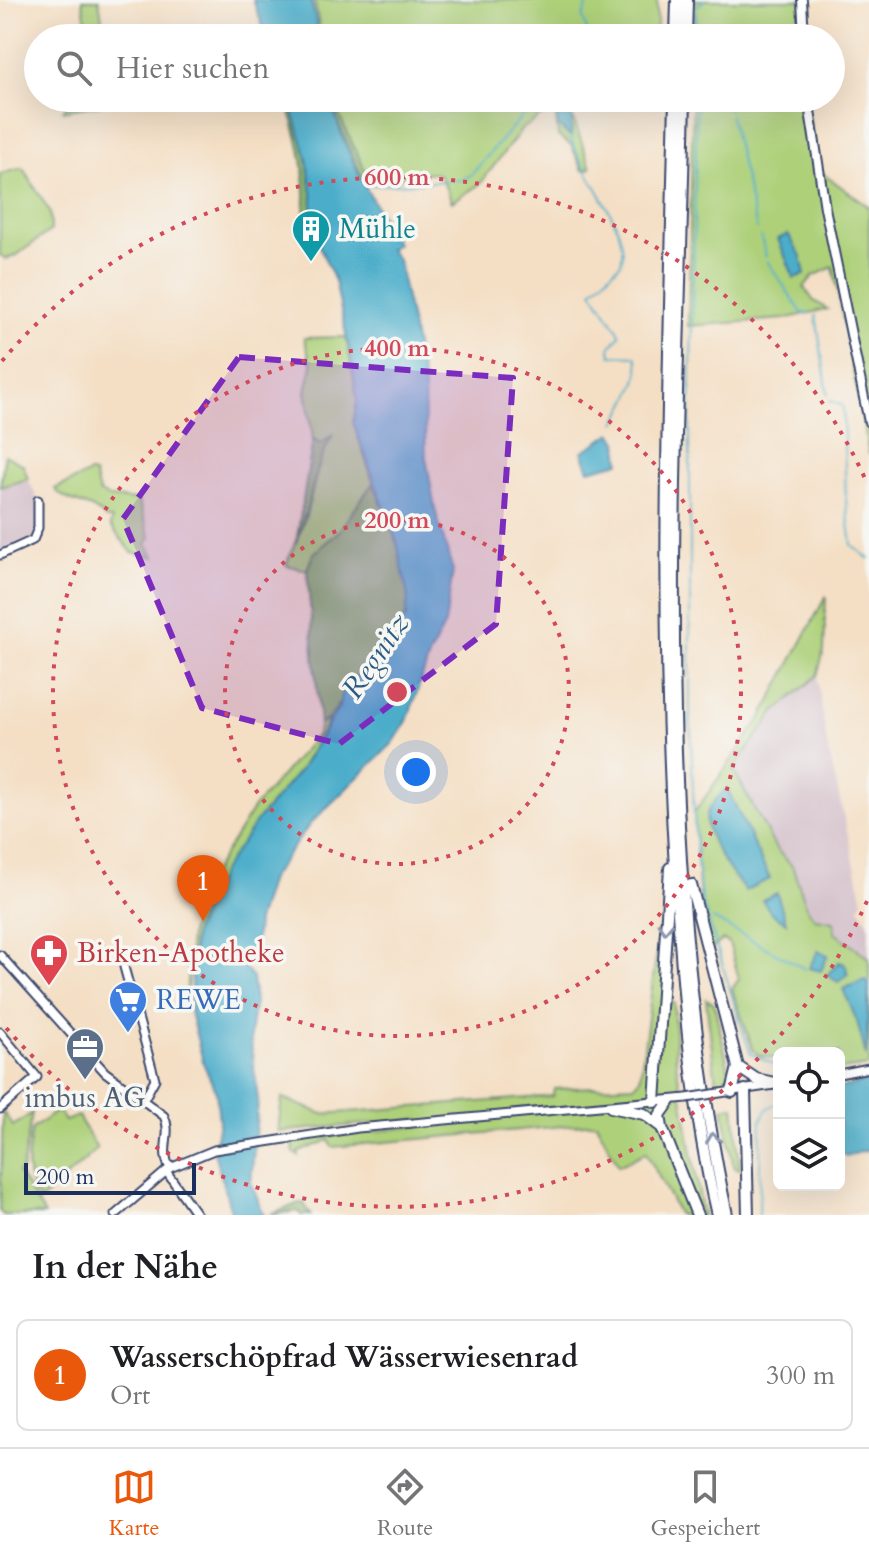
<!DOCTYPE html>
<html lang="de">
<head>
<meta charset="utf-8">
<style>
  :root { --surface:#fff; --page:#f2f2f2; --text:#202124; --muted:#757577; --line:#e0e0e0; --accent:#ea580c }
  body { margin:0; font-family:Cardo,serif; background:var(--page); color:var(--text) }
  .controls { position:absolute; right:24px; bottom:24px; display:grid; overflow:hidden; border-radius:12px; box-shadow:0 8px 32px #0002 }
  .controls button { width:72px; height:72px; display:grid; place-items:center; padding:0; border:0; border-bottom:2px solid var(--line); background:var(--surface); color:var(--text); font:40px sans-serif }
  .scale { position:absolute; left:24px; bottom:20px; width:172px; box-sizing:border-box; padding-left:8px; border:4px solid #1b2f5e; border-top:0; font-size:22px; line-height:28px; white-space:nowrap; color:#1b2f5e; -webkit-text-stroke:6px #f6f6f2; paint-order:stroke }
  .you { position:absolute; left:416px; top:772px; width:28px; height:28px; margin:-20px; border:6px solid #fff; border-radius:50%; background:#1a73e8; box-shadow:0 0 0 12px #1a73e833 }
  .badge { display:grid; place-items:center; width:52px; height:52px; border-radius:50%; background:var(--accent); color:#fff; font-size:26px; font-weight:700 }
  .pin { position:absolute; translate:-50% -66px; filter:drop-shadow(0 2px 4px #0008) }
  .pin::after { content:''; position:absolute; top:42px; width:28px; height:24px; background:inherit; clip-path:polygon(0 0,100% 0,50% 100%) }
  .list { margin:0; padding:0; list-style:none }
  h2 { display:flex; justify-content:space-between; align-items:center; height:104px; margin:0; padding:0 32px; font-size:34px }
  h2 small { font-size:26px; font-weight:400; color:var(--muted) }
  .list li { display:grid; grid-template-columns:52px 1fr auto; gap:24px; align-items:center; box-sizing:border-box; height:112px; margin:0 16px 16px; padding:0 16px; border:2px solid var(--line); border-radius:12px }
  .list b { display:block; font-size:30px; white-space:nowrap }
  .list p { margin:0; font-size:26px; white-space:nowrap; color:var(--muted) }
  .list em { font-size:26px; font-style:normal; color:var(--muted) }
  .icon { flex:none; width:44px; height:44px; fill:none; stroke:currentColor; stroke-width:2; stroke-linecap:round; stroke-linejoin:round }
  .map { position:relative; flex:none; width:869px; height:1215px; overflow:hidden }
  .search { position:absolute; background:var(--surface); box-shadow:0 8px 32px #0002; left:24px; right:24px; top:24px; height:88px; display:flex; align-items:center; gap:20px; box-sizing:border-box; padding:0 28px; border-radius:44px; color:var(--muted); font-size:30px }
  .sheet { height:232px; background:var(--surface) }
  nav { display:flex; justify-content:space-around; align-items:center; box-sizing:border-box; height:112px; border-top:2px solid var(--line); background:var(--surface); font-size:22px; color:var(--muted) }
  nav a { display:grid; justify-items:center; gap:4px }
  nav .on { color:var(--accent) }
  .map>svg:first-child { display:block }
  .industrial { fill:#d2bdc8 }
  .green { fill:#add079; stroke:#64806c; stroke-width:2 }
  .forest { fill:#8ab269; stroke:#527064; stroke-width:2 }
  .water { fill:#4badca; stroke:#336e94; stroke-width:2 }
  .lines { fill:none; stroke-linecap:round; stroke-linejoin:round }
  .stream { stroke:#4badca; stroke-width:2 }
  .minor-casing { stroke:#3c496d; stroke-width:11 }
  .major-casing { stroke:#3c496d; stroke-width:12 }
  .highway-casing { stroke:#3c496d; stroke-width:14 }
  .minor { stroke:#fff; stroke-width:7 }
  .major { stroke:#fff; stroke-width:8 }
  .highway { stroke:#fff; stroke-width:10 }
  .minor-bridge-casing { stroke:#3c496d; stroke-width:11; stroke-linecap:butt }
  .minor-bridge { stroke:#fff; stroke-width:7 }
  .oneway { stroke:#8d97ae }
  .marked { fill:#7b2cbf; fill-opacity:0.2; stroke:#7b2cbf; stroke-width:6; stroke-dasharray:16 10; stroke-linejoin:round }
  .ring { fill:none; stroke:#d1495b; stroke-width:4; stroke-dasharray:4 8 }
  .labels { text-anchor:middle; dominant-baseline:central; stroke-width:7; stroke-linejoin:round; paint-order:stroke }
  .culture-label { font-size:28px; fill:#0d838f; stroke:#f6f6f2; text-anchor:start }
  .health-label { font-size:28px; fill:#be3a42; stroke:#f6f6f2; text-anchor:start }
  .shop-label { font-size:28px; fill:#366cbe; stroke:#f6f6f2; text-anchor:start }
  .service-label { font-size:28px; fill:#4e5e75; stroke:#f6f6f2 }
  .water-label { font-size:30px; font-style:italic; fill:#2c5b84; stroke:#f6f6f2 }
  .centre { fill:#d1495b; stroke:#f6f6f2; stroke-width:4 }
  .ring-label { font-size:24px; text-anchor:middle; font-weight:bold; fill:#d1495b; stroke:#f6f6f2; stroke-width:7; stroke-linejoin:round; paint-order:stroke }
</style>
</head>
<body>
<div class="map">
<svg width="869" height="1215" viewBox="0 0 869 1215">
  <rect width="100%" height="100%" fill="#f6f6f2"/>
  <filter id="ink" filterUnits="userSpaceOnUse"><feTurbulence type="fractalNoise" baseFrequency=".0125" numOctaves="2"/><feDisplacementMap in="SourceGraphic" scale="16" xChannelSelector="R" yChannelSelector="G"/><feConvolveMatrix kernelMatrix="1 2 1 2 8 2 1 2 1" color-interpolation-filters="sRGB"/></filter>
  <filter id="wash" filterUnits="userSpaceOnUse"><feTurbulence type="fractalNoise" baseFrequency=".006" numOctaves="4" result="noise"/><feDisplacementMap in="SourceGraphic" scale="32" xChannelSelector="R" yChannelSelector="G"/><feGaussianBlur stdDeviation="1.8" result="paint"/><feColorMatrix in="noise" values="0 0 0 0 0 0 0 0 0 0 0 0 0 0 0 0 0 1.4 0 .05"/><feComposite in="paint" operator="in"/></filter>
  <g filter="url(#wash)">
    <rect width="100%" height="100%" fill="#f4dfc5"/>
    <path class="industrial" d="M 28,479 L 41,506 L 41,533 L 32,544 L 0,557 L 0,487 Z
      M 817,676 L 827,744 L 863,900 L 859,907 L 869,924 L 869,958 L 808,910 L 792,866 L 776,849 L 732,769 L 776,711 Z"/>
    <path class="green" d="M 82,0 L 99,0 L 105,38 L 89,38 Z
      M 314,0 L 657,0 L 657,38 L 322,38 Z
      M 695,0 L 801,0 L 803,38 L 694,38 Z
      M 335,98 L 581,98 L 568,104 L 591,168 L 583,170 L 571,145 L 558,136 L 555,112 L 551,110 L 522,129 L 480,184 L 452,202 L 440,175 C 428,170 406,173 397,181 L 370,181 L 339,115 Z
      M 693,98 L 806,98 L 818,170 L 869,207 L 869,455 L 833,267 L 813,276 L 804,287 L 813,300 L 827,309 L 784,319 L 688,326 Z
      M 23,168 L 50,212 L 51,230 L 17,255 L 6,259 L 0,255 L 0,174 Z
      M 346,337 L 357,401 L 353,422 L 373,483 L 339,531 L 313,554 L 307,570 L 286,565 L 306,516 L 321,455 L 332,437 L 320,444 L 313,439 L 306,391 L 312,366 L 304,338 Z
      M 5,455 L 23,465 L 28,479 L 0,487 Z
      M 90,473 L 94,474 L 99,492 L 109,498 L 138,500 L 150,537 L 147,545 L 155,557 L 132,552 L 110,526 L 112,519 L 106,519 C 92,502 67,505 55,489 Z
      M 826,596 L 824,650 L 817,676 L 776,711 L 733,769 L 776,849 L 792,866 L 808,910 L 815,918 L 834,921 L 835,933 L 869,958 L 869,1066 L 839,1070 L 839,1053 L 779,1053 L 779,1059 L 759,1055 L 753,1050 L 732,989 L 739,979 L 729,943 L 723,940 L 711,949 L 701,918 L 694,813 L 762,717 Z
      M 329,720 L 300,770 L 258,819 L 194,932 L 186,996 L 190,933 L 207,882 L 254,807 L 317,735 L 320,724 Z
      M 658,941 L 670,1001 L 674,1004 L 676,1063 L 703,1215 L 679,1215 L 646,1152 L 619,1166 L 596,1123 L 332,1147 L 329,1140 L 299,1152 L 299,1156 L 294,1153 L 292,1141 L 420,1126 L 419,1119 L 278,1132 L 282,1098 L 323,1114 L 553,1096 L 554,1089 L 634,1085 L 640,1079 Z
      M 706,999 L 714,1003 L 729,1070 L 726,1081 L 716,1083 Z
      M 734,1106 L 740,1169 L 734,1168 L 723,1108 Z
      M 58,1110 L 65,1121 L 78,1116 L 97,1149 L 40,1201 C 22,1179 27,1156 32,1129 Z
      M 3,1112 L 13,1126 L 32,1113 L 22,1169 L 18,1173 L 45,1215 L 3,1215 L 0,1211 Z"/>
    <path class="forest" d="M 71,98 L 99,98 L 99,105 L 63,111 Z
      M 285,98 L 289,98 L 307,158 L 313,199 L 311,228 L 300,235 C 312,190 301,141 285,98 Z
      M 331,98 L 335,98 L 339,115 L 370,181 L 365,184 L 338,122 Z
      M 333,435 C 314,466 310,507 296,543 L 313,439 L 320,444 Z
      M 373,483 C 386,516 420,585 404,620 C 394,644 370,663 352,681 C 339,695 339,715 320,724 L 307,570 L 313,554 L 339,531 Z
      M 299,1203 L 304,1203 L 311,1215 L 301,1215 L 299,1211 L 270,1215 Z"/>
    <path class="water" d="M 253,0 L 311,0 L 320,38 L 267,38 Z
      M 289,98 L 331,98 C 341,148 373,201 397,244 L 389,249 L 398,260 L 415,341 L 424,385 L 426,457 L 435,509 L 453,571 L 445,624 L 430,654 L 407,721 L 393,743 L 310,824 L 270,879 L 257,921 L 254,957 L 240,962 L 252,978 L 255,1001 L 250,1035 L 258,1100 L 251,1183 L 264,1215 L 232,1215 L 214,1152 L 219,1121 L 216,1092 L 204,1065 L 190,1012 L 194,932 L 222,871 L 258,819 L 300,770 L 339,707 L 342,692 L 395,636 L 406,617 L 408,598 L 397,542 L 353,422 L 357,401 L 354,373 L 335,281 L 311,228 L 313,199 L 307,158 Z
      M 563,112 L 572,119 L 571,137 L 558,126 L 557,117 Z
      M 788,234 L 801,256 L 805,274 L 794,278 L 778,239 Z
      M 612,433 L 618,441 L 620,462 L 589,470 L 582,452 Z
      M 727,788 L 770,879 L 745,891 C 732,874 701,835 707,813 C 710,804 720,795 727,788 Z
      M 777,893 L 786,922 L 772,914 L 762,900 Z
      M 818,951 L 828,955 L 821,971 L 809,968 Z
      M 839,962 L 845,964 L 848,974 L 838,982 L 827,975 Z
      M 864,980 L 869,982 L 866,1056 L 857,1021 L 843,989 Z
      M 869,1081 L 869,1150 L 846,1156 L 839,1151 L 839,1088 Z"/>
    <g class="lines">
      <path class="stream" d="M 589,38 L 583,17 L 589,0
        M 698,38 L 696,8 L 704,0
        M 697,98 L 690,411 L 690,712 L 695,839 L 701,897 L 746,1040 L 751,1054 L 774,1064 L 776,1070
        M 721,98 L 729,110
        M 564,115 L 560,104 L 575,98
        M 730,116 L 757,229
        M 570,136 C 579,170 632,228 621,263 L 592,291 L 618,330 L 620,335 L 610,348 L 611,355 L 636,356 C 645,376 625,405 616,423
        M 364,186 L 461,180 L 471,175 L 522,116 L 554,98
        M 761,237 L 766,257
        M 767,261 L 802,313 L 809,313
        M 816,316 L 828,395
        M 830,401 L 843,406 L 846,501 L 852,545 L 869,559
        M 713,919 L 805,969
        M 759,1215 L 761,1120 L 767,1109 L 778,1103"/>
    </g>
  </g>
  <g filter="url(#ink)">
    <g class="lines">
      <g class="minor-casing">
        <path id="minor" d="M 0,555 L 33,540 L 38,528 L 38,500
          M 0,955 L 105,1072 L 164,1116 C 173,1134 159,1150 170,1168
          M 124,967 L 155,1079 L 144,1099
          M 0,1032 L 37,1077 L 0,1109
          M 839,1074 L 869,1068
          M 713,1094 L 775,1085
          M 166,1171 L 197,1215
          M 115,1215 L 170,1168 L 214,1150 L 358,1128 L 687,1098"/>
      </g>
      <g class="major-casing">
        <path id="major" d="M 802,0 L 804,38
          M 808,98 L 825,208 L 869,422"/>
      </g>
      <g class="highway-casing">
        <path id="highway" d="M 676,38 L 677,0
          M 686,38 L 687,0
          M 675,98 C 669,364 658,631 677,897 C 684,1004 692,1110 717,1215
          M 685,98 C 677,465 650,854 727,1215
          M 691,885 L 738,1067 L 732,1092
          M 738,1067 L 756,1079 L 779,1084
          M 745,1090 L 748,1215
          M 670,1101 L 660,1115 L 662,1128 L 697,1215
          M 655,1102 L 670,868
          M 611,1107 L 644,1114 L 660,1126"/>
      </g>
      <use href="#minor" class="minor"/>
      <use href="#major" class="major"/>
      <use href="#highway" class="highway"/>
      <g class="minor-bridge-casing">
        <path id="minor-bridge" d="M 687,1098 L 713,1094"/>
      </g>
      <use href="#minor-bridge" class="minor-bridge"/>
    </g>
    <defs><path id="oneway-chevron" d="M-2-3.5L2.5 0L-2 3.5" fill="none" stroke-width="1.6" stroke-linecap="round" stroke-linejoin="round" transform="scale(2)"/></defs>
    <g class="oneway">
      <use href="#oneway-chevron" transform="translate(665 928) rotate(93)"/>
      <use href="#oneway-chevron" transform="translate(713 1138) rotate(-99)"/>
    </g>
  </g>
  <path class="marked" d="M 239,357 L 513,378 L 496,624 L 339,744 L 202,708 L 123,519 Z"/>
  <g class="ring">
    <circle cx="397" cy="692" r="172"/>
    <circle cx="397" cy="692" r="344"/>
    <path d="M867 901A515 515 0 0 1 2 1023M2 361A515 515 0 0 1 867 483"/>
  </g>
  <defs>
    <g id="building-pin" transform="scale(2)"><path d="M0 17L-7.5 6A9.5 9.5 0 1 1 7.5 6Z" fill="#0f9aa8" stroke="#f6f6f2"/><path d="M-4-6H4V6H1V3H-1V6H-4ZM-2.5-4.3h1.7v1.8h-1.7ZM.8-4.3h1.7v1.8H.8ZM-2.5-1h1.7V.8h-1.7ZM.8-1h1.7V.8H.8Z" fill="#fff"/></g>
    <g id="pharmacy-pin" transform="scale(2)"><path d="M0 17L-7.5 6A9.5 9.5 0 1 1 7.5 6Z" fill="#e0444e" stroke="#f6f6f2"/><path d="M-2-6h4v4h4v4h-4v4h-4v-4h-4v-4h4Z" fill="#fff"/></g>
    <g id="supermarket-pin" transform="scale(2)"><path d="M0 17L-7.5 6A9.5 9.5 0 1 1 7.5 6Z" fill="#3f7fe0" stroke="#f6f6f2"/><path d="M-6-5.5h2.5l.6 2H6L4.5 2H-2.5L-4.4-4H-6ZM-1.5 3.2a1.3 1.3 0 1 0 .1 0ZM3 3.2a1.3 1.3 0 1 0 .1 0Z" fill="#fff"/></g>
    <g id="office-pin" transform="scale(2)"><path d="M0 17L-7.5 6A9.5 9.5 0 1 1 7.5 6Z" fill="#5c6f8a" stroke="#f6f6f2"/><path d="M-6-3h4V-5.5h4V-3h4V5H-6ZM-1-4.5V-3h2v-1.5ZM-6 0V1H6V0Z" fill="#fff"/></g>
  </defs>
  <g fill-rule="evenodd">
    <use href="#building-pin" x="311" y="229"/>
    <use href="#pharmacy-pin" x="49" y="953"/>
    <use href="#supermarket-pin" x="128" y="1000"/>
    <use href="#office-pin" x="85" y="1047"/>
  </g>
  <g class="labels">
    <g class="culture-label">
      <text x="339" y="229">Mühle</text>
    </g>
    <g class="health-label">
      <text x="77" y="953">Birken-Apotheke</text>
    </g>
    <g class="shop-label">
      <text x="156" y="1000">REWE</text>
    </g>
    <g class="service-label">
      <text x="85" y="1098">imbus AG</text>
    </g>
    <g class="water-label">
      <text transform="translate(376 656) rotate(-56)">Regnitz</text>
    </g>
  </g>
  <circle cx="397" cy="692" r="12" class="centre"/>
  <g class="ring-label">
    <text x="397" y="185">600 m</text>
    <text x="397" y="356">400 m</text>
    <text x="397" y="528">200 m</text>
  </g>
</svg>
<div class="controls">
<button><svg class="icon" aria-label="locate" viewBox="0 0 24 24"><circle cx="12" cy="12" r="6"/><path d="M12 2v4M12 18v4M2 12h4M18 12h4"/></svg></button>
<button><svg class="icon" aria-label="layers" viewBox="0 0 24 24"><path d="M12 4l9 5-9 5-9-5zM3 14l9 5 9-5"/></svg></button>
</div>
<div class="scale">200 m</div>
<div class="you"></div>
<div class="pin badge" style="left:203px;top:921px">1</div>
<div class="search"><svg class="icon" aria-label="search" viewBox="0 0 24 24"><circle cx="10" cy="10" r="6"/><path d="M15 15l6 6"/></svg>Hier suchen</div>
</div>
<section class="sheet">
<h2>In der Nähe<small></small></h2>
<ul class="list">
<li><span class="badge">1</span><div><b>Wasserschöpfrad Wässerwiesenrad</b><p>Ort</p></div><em>300 m</em></li>
</ul>
</section>
<nav>
<a class="on"><svg class="icon" aria-label="map" viewBox="0 0 24 24"><path d="M3 6l6-2 6 2 6-2v14l-6 2-6-2-6 2zM9 4v14M15 6v14"/></svg>Karte</a>
<a><svg class="icon" aria-label="directions" viewBox="0 0 24 24"><path d="M12 3l9 9-9 9-9-9zM9 14v-3h6M13 9l2 2-2 2"/></svg>Route</a>
<a><svg class="icon" aria-label="saved" viewBox="0 0 24 24"><path d="M7 4h10v16l-5-4-5 4z"/></svg>Gespeichert</a>
</nav>
</body>
</html>
